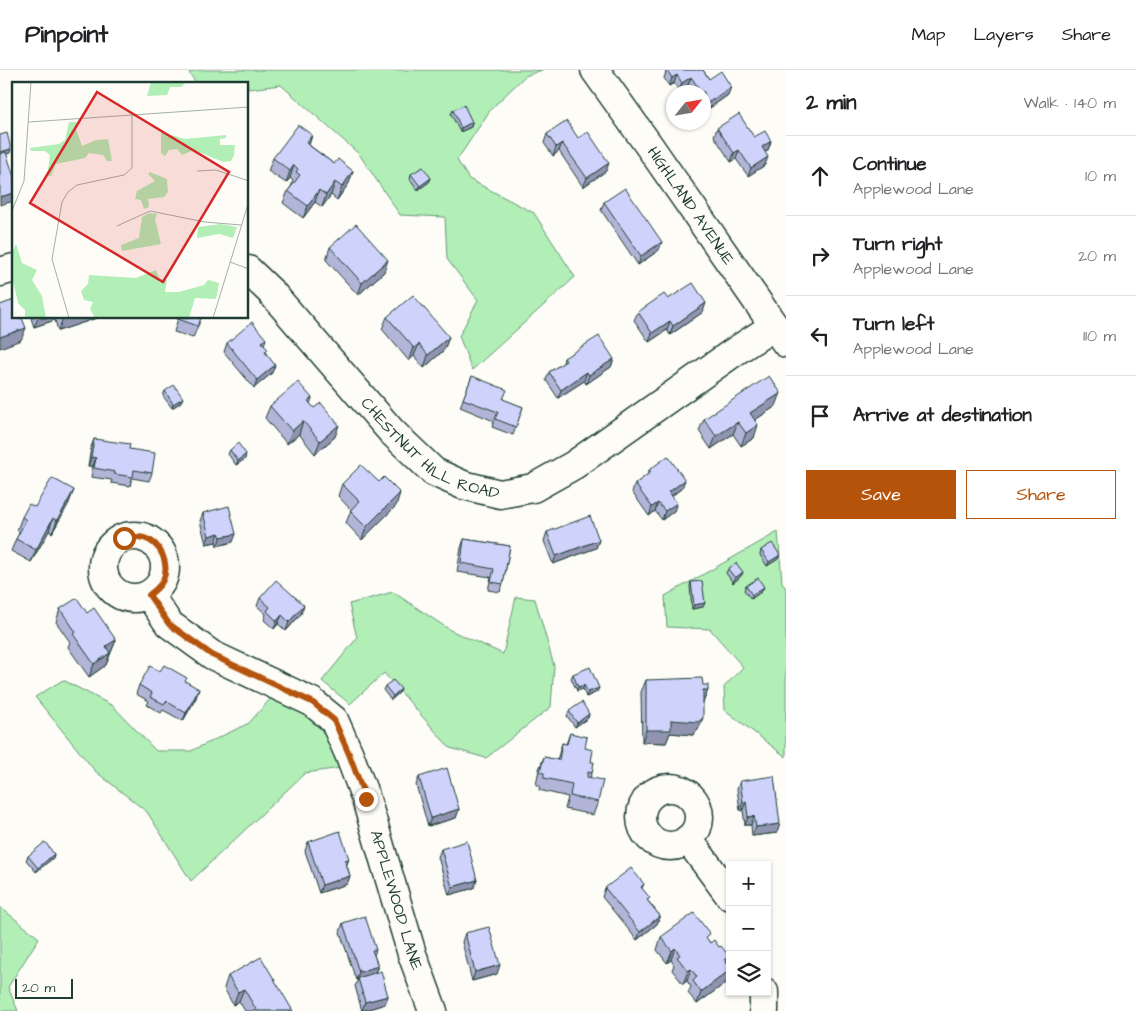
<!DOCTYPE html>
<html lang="en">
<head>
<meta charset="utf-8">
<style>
  :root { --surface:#fff; --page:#f2f2f2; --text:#202124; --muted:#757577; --line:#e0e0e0; --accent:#b45309 }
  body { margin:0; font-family:"Architects Daughter",sans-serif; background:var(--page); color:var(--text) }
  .controls { position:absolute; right:15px; bottom:15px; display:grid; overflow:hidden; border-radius:0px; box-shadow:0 1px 4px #0004 }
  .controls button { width:45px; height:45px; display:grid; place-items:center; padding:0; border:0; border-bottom:1px solid var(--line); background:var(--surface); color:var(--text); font:25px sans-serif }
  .compass { position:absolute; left:666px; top:15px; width:45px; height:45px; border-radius:50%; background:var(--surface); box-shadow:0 1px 4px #0004; rotate:59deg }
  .scale { position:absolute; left:15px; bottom:12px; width:58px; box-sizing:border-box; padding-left:5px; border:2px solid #1f3d34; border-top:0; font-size:14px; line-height:18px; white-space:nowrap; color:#1f3d34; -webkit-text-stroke:4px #fdfcf7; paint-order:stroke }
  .stop { position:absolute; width:15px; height:15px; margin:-11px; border:4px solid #b45309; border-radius:50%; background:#fff }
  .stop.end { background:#b45309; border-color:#fff; box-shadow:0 1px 5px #0008 }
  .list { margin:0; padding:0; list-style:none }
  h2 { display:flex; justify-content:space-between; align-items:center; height:65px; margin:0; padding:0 20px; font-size:21px }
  h2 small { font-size:16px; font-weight:400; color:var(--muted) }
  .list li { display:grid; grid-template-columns:32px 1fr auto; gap:15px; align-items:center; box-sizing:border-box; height:80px; padding:0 20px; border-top:1px solid var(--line) }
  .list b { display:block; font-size:19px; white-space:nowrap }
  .list p { margin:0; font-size:16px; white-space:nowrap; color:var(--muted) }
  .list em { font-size:16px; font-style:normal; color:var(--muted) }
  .actions { display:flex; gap:10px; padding:15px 20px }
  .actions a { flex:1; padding:11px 0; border:1px solid var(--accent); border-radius:0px; text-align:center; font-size:18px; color:var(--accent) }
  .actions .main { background:var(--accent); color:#fff }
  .icon { flex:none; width:28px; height:28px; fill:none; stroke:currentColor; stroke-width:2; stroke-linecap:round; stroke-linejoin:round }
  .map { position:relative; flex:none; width:786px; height:941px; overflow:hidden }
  header { display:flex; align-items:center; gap:30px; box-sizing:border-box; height:70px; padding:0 25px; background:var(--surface); border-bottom:1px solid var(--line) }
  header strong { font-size:24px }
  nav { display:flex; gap:28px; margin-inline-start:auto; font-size:18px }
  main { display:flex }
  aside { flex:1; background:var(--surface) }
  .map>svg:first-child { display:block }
  .green { fill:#b1efb7; stroke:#689676 }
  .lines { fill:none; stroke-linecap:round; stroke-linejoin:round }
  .minor-casing { stroke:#1f3d34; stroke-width:31 }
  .minor { stroke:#fdfcf7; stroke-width:28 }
  .wall { fill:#b2b5d8; stroke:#1f3d34 }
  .shaded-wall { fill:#9194b0; stroke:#1f3d34 }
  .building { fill:#cfd3fb; stroke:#1f3d34 }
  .route { stroke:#b45309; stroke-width:6 }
  .labels { text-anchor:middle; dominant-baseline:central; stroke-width:4; stroke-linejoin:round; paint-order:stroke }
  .street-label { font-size:16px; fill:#1f3d34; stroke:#fdfcf7 }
  .inset-road { fill:none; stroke:#a4b0a9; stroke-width:1 }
  .view { fill:#d62828; fill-opacity:0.15; stroke:#d62828; stroke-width:2.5 }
  .inset-edge { fill:none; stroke:#1f3d34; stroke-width:2.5 }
</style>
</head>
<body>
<header>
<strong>Pinpoint</strong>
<nav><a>Map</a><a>Layers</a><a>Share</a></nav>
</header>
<main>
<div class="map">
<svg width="786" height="941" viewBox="0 0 786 941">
  <rect width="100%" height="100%" fill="#fdfcf7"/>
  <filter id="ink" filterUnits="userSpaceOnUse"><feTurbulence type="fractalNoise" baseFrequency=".02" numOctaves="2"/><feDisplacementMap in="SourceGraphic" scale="10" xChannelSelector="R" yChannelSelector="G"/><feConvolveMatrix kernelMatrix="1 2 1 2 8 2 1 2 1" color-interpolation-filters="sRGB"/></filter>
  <g filter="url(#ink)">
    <path class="green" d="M 197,0 L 542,0 L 525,6 L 491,39 L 457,90 L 469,109 L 534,143 L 575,207 L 472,300 L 459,266 L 478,230 L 447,189 L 445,147 L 400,145 L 359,84 L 281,15 L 248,19 L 248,14 L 197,14 L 189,3 Z
      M 778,462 L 782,512 L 786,519 L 786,687 L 725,640 L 724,617 L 743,597 L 710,559 L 667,557 L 665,526 Z
      M 393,522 L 450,560 L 503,584 L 516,527 L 535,529 L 554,596 L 551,637 L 486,688 L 450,678 L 384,603 L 350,634 L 322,611 L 357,568 L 349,534 Z
      M 63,610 L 113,636 L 156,681 L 191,681 L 249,653 L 272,627 L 318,651 L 341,698 L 305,703 L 191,811 L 147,742 L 95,701 L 35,627 Z
      M 0,837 L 39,868 L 8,917 L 18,941 L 0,941 Z"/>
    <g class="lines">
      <g class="minor-casing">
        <g id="minor">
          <path id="s1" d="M 595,0 L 650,77 L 786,273"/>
          <path id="s2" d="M 248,200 L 271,222 L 392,362 L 434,402 L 463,415 L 500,424 L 533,418 L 574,395 L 734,282 L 774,256"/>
          <path d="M 0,202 L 14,198"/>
          <circle cx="134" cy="497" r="31"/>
          <path id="s3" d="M 149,525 L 169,554 L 212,585 L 312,632 L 334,650 L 349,684 L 366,729 L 412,884 L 433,941"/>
          <circle cx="670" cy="747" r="29"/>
          <path d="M 688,769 L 730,826"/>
          <path d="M 764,922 L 764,941"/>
        </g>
      </g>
      <use href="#minor" class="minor"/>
    </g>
    <path class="wall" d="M 664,0 L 703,0 L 709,9 L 728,25 L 704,42 L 704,22 L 693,22 L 688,15 L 679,21 L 674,13 L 669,16 L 664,8 L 666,2 Z
      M 453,40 L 472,52 L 471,57 L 460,62 L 451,44 Z
      M 717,58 L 771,71 L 768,80 L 765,82 L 765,95 L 748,106 L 736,89 L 731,92 L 714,66 Z
      M 547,64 L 578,68 L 606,101 L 583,117 L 559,81 L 553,86 L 544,73 Z
      M 312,65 L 309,75 L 334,94 L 353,101 L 349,113 L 337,130 L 331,125 L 322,137 L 315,132 L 303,148 L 283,133 L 288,121 L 292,115 L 292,114 L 293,111 L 290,108 L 286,113 L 268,101 L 273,88 Z
      M 411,104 L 431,108 L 429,112 L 418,120 L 410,109 Z
      M 604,132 L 659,180 L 638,195 L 601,140 Z
      M 330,177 L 384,202 L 358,225 L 326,190 Z
      M 668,229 L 703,242 L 670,265 L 667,260 L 649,272 L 634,250 L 638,242 Z
      M 387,247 L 449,267 L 444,280 L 424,298 L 414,286 L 409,291 L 382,259 Z
      M 31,248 L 97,248 L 58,261 L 55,250 L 34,257 Z
      M 178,248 L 201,248 L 193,268 L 174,262 Z
      M 266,269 L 264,275 L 272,303 L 254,318 L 224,282 L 227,273 Z
      M 564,288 L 614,289 L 611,297 L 586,314 L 584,311 L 558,328 L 546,310 L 549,302 L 563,293 Z
      M 472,306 L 504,330 L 523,337 L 513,365 L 492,357 L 494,351 L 460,337 Z
      M 165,321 L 181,332 L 172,338 L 163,326 Z
      M 312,328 L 310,334 L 335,367 L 315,384 L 299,364 L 287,374 L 265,348 L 270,336 Z
      M 776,336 L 755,350 L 754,368 L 741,376 L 733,364 L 711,379 L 699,361 L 704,349 Z
      M 94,369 L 129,379 L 152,403 L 149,411 L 132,408 L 130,416 L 111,413 L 112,410 L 91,407 L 93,396 L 88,396 L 91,377 Z
      M 230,380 L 245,389 L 236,395 L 228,384 Z
      M 649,400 L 682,418 L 672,426 L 674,441 L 662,450 L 655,441 L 649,446 L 632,422 L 635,414 L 648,404 Z
      M 342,414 L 396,436 L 362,470 L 346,453 L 351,440 L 338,426 Z
      M 69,433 L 52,463 L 49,461 L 31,492 L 11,481 L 16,469 L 20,462 L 17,460 L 22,447 L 35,437 Z
      M 203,443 L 233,472 L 217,476 L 216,472 L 206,474 L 200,451 Z
      M 547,462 L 599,470 L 596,478 L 553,494 L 544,471 Z
      M 464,469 L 510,476 L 503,514 L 500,522 L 488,520 L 491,507 L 457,502 L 461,478 Z
      M 761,480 L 780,485 L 778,489 L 767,496 L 760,485 Z
      M 728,499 L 743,502 L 741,506 L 733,513 L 726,503 Z
      M 691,512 L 703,537 L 692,539 L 690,516 Z
      M 746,516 L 762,521 L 751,529 L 744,520 Z
      M 260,528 L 301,544 L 286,561 L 278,554 L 274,559 L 264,550 L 266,544 L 257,536 Z
      M 60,539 L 87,543 L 116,570 L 106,595 L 89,607 L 68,577 L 70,572 L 56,552 Z
      M 160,601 L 186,612 L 196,628 L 183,651 L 163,640 L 161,643 L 147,635 L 149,631 L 136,624 L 139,615 Z
      M 573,604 L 597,622 L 586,627 L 583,619 L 577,621 L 571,608 Z
      M 646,610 L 703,615 L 708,620 L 703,632 L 698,660 L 693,665 L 670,663 L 666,673 L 642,672 L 641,622 Z
      M 385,616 L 401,619 L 399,623 L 391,630 L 383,620 Z
      M 569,641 L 589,644 L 588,648 L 575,657 L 567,646 Z
      M 570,663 L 585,678 L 591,692 L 592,703 L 590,708 L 598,732 L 593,745 L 565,739 L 568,727 L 539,720 L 540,716 L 536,715 L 539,699 L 544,687 L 557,690 L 562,673 L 566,674 Z
      M 419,707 L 459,739 L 456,748 L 428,756 L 416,715 Z
      M 740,711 L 777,763 L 752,766 L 751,755 L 745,755 L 743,740 L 740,740 L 737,719 Z
      M 308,772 L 347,796 L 350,806 L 347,814 L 319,823 L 305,781 Z
      M 441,779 L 477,810 L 474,818 L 449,825 L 438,787 Z
      M 54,784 L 53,788 L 36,802 L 26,790 L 28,786 Z
      M 644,814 L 642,818 L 648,831 L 660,846 L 657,854 L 637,870 L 602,827 L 605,818 Z
      M 343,853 L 376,880 L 374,885 L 378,896 L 375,903 L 388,926 L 385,934 L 362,941 L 355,916 L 358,910 L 356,910 L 340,862 Z
      M 465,863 L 497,904 L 472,911 L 462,872 Z
      M 661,867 L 708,870 L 710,873 L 719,877 L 729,886 L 727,893 L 730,897 L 730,903 L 727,912 L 697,934 L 688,923 L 691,917 L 687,911 L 683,914 L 672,900 L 674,895 L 671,890 L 667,893 L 657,880 Z
      M 228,906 L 293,941 L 245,941 L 239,931 L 233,935 L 224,918 Z"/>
    <path class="shaded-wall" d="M 677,5 L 674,13 L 669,16 L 672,8 Z
      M 691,7 L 688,15 L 679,21 L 682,13 Z
      M 731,17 L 728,25 L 704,42 L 706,34 Z
      M 472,52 L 471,57 L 460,62 L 461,58 Z
      M 312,65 L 308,77 L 306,73 Z
      M 771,71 L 768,80 L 759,86 L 762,77 Z
      M 562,73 L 559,81 L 553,86 L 556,77 Z
      M 11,79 L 10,83 L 0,86 L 0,82 Z
      M 739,80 L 736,89 L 731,92 L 734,83 Z
      M 768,87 L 765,95 L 748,106 L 751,98 Z
      M 609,93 L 606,101 L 583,117 L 587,108 Z
      M 294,95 L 290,108 L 286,113 L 290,101 Z
      M 353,101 L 349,113 L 337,130 L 342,117 Z
      M 431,108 L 429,112 L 418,120 L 420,116 Z
      M 335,112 L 331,125 L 322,137 L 326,125 Z
      M 319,120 L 315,132 L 303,148 L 308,136 Z
      M 14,123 L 14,131 L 0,135 L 0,127 Z
      M 662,172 L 659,180 L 638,195 L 641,186 Z
      M 388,190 L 384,202 L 358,225 L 362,213 Z
      M 706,233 L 703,242 L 670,265 L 673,256 Z
      M 38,248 L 56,248 L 55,250 L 34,257 Z
      M 63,248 L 97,248 L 58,261 Z
      M 670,251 L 667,260 L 649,272 L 652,263 Z
      M 26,258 L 21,270 L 0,278 L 0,267 Z
      M 449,267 L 444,280 L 424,298 L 428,285 Z
      M 419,274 L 414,286 L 409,291 L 414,278 Z
      M 614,289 L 611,297 L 586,314 L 589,305 Z
      M 275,295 L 272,303 L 254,318 L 257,310 Z
      M 587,302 L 584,311 L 558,328 L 561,320 Z
      M 781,323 L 776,336 L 746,356 L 750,343 Z
      M 183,328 L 181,332 L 172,338 L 173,334 Z
      M 303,351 L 299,364 L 287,374 L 292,361 Z
      M 738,352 L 733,364 L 711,379 L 716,366 Z
      M 339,355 L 335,367 L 315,384 L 320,371 Z
      M 758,355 L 754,368 L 741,376 L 746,363 Z
      M 246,384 L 245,389 L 236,395 L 238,391 Z
      M 91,387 L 96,388 L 93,396 L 88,396 Z
      M 685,410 L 682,418 L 666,430 L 669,422 Z
      M 74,420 L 69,433 L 52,463 L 57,451 Z
      M 400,423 L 396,436 L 362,470 L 366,457 Z
      M 658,433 L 655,441 L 649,446 L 652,437 Z
      M 677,433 L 674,441 L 662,450 L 665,441 Z
      M 53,448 L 49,461 L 31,492 L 36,480 Z
      M 219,463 L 216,472 L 206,474 L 209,466 Z
      M 236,464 L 233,472 L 217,476 L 221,467 Z
      M 599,470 L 596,478 L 553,494 L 556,486 Z
      M 780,485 L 778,489 L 767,496 L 769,492 Z
      M 743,502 L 741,506 L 733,513 L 735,508 Z
      M 764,517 L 762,521 L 751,529 L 752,525 Z
      M 705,533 L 703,537 L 692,539 L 694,535 Z
      M 304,535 L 301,544 L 286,561 L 289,552 Z
      M 282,545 L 278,554 L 274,559 L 277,551 Z
      M 116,570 L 111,582 L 102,589 L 106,576 Z
      M 110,583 L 106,595 L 89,607 L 94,594 Z
      M 584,615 L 583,619 L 577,621 L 578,617 Z
      M 599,618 L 597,622 L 586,627 L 588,622 Z
      M 199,619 L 196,628 L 183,651 L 186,643 Z
      M 401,619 L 399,623 L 391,630 L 393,626 Z
      M 703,620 L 708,620 L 703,633 L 698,632 Z
      M 589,644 L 588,648 L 575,657 L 577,653 Z
      M 703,648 L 698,660 L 693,665 L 670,663 L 666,673 L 642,672 L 646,660 L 671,650 Z
      M 746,731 L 743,740 L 740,740 L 743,732 Z
      M 459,739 L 456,748 L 428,756 L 431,748 Z
      M 754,746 L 751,755 L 745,755 L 748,747 Z
      M 780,754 L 777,763 L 752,766 L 756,757 Z
      M 54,784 L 53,788 L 36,802 L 38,798 Z
      M 349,789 L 346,797 L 345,790 Z
      M 350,806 L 347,814 L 319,823 L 322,815 Z
      M 477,810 L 474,818 L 449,825 L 452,817 Z
      M 660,846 L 657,854 L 637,870 L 640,862 Z
      M 675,878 L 671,890 L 667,893 L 672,881 Z
      M 729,886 L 725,899 L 724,890 Z
      M 500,895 L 497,904 L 472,911 L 475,902 Z
      M 378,896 L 374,904 L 358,908 L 358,910 L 356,910 L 359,902 Z
      M 691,899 L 687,911 L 683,914 L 688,901 Z
      M 730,900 L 730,903 L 727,912 L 697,934 L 701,922 Z
      M 244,919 L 239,931 L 233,935 L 238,922 Z
      M 388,926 L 385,934 L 362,941 L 365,932 Z"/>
    <path class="building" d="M 667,0 L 703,0 L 709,9 L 721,1 L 731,17 L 706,34 L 704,30 L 704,22 L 698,22 L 695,19 L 698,17 L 691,7 L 682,13 L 677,5 L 672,8 Z
      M 464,35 L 472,52 L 461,58 L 453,40 Z
      M 739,44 L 754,67 L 765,61 L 771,71 L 762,77 L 768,87 L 751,98 L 739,80 L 734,83 L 717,58 Z
      M 567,51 L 578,68 L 588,62 L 609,93 L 587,108 L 562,73 L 556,77 L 547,64 Z
      M 298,55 L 312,65 L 306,73 L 334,94 L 338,89 L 353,101 L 342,117 L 335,112 L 326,125 L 319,120 L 308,136 L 288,121 L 300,105 L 296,102 L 298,99 L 294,95 L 290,101 L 273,88 Z
      M 7,63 L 11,79 L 0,82 L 0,65 Z
      M 6,82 L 14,107 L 14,123 L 0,127 L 0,84 Z
      M 423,97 L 431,108 L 420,116 L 411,104 Z
      M 625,118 L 662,172 L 641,186 L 604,132 Z
      M 356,154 L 388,190 L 362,213 L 330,177 Z
      M 693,213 L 706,233 L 673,256 L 670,251 L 652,263 L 638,242 L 664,224 L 668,229 Z
      M 413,225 L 449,267 L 428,285 L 419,274 L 414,278 L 387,247 Z
      M 14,230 L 14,248 L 22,248 L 26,258 L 0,267 L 0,235 Z
      M 179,248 L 201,248 L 198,256 L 178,249 Z
      M 252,252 L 266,269 L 262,272 L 268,280 L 265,282 L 275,295 L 257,310 L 227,273 Z
      M 599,266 L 614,289 L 589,305 L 587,302 L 561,320 L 549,302 L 566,291 L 564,288 Z
      M 472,306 L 507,320 L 503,329 L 523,337 L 516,357 L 495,349 L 498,342 L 463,329 Z
      M 769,306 L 781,323 L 750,343 L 758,355 L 746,363 L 738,352 L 716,366 L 704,349 Z
      M 298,312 L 312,328 L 308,331 L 314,338 L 321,333 L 339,355 L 320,371 L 303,351 L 292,361 L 270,336 Z
      M 174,315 L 183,328 L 173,334 L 165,321 Z
      M 94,369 L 130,374 L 129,379 L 155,383 L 152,403 L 134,400 L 133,407 L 114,404 L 115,402 L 94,398 L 96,388 L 91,387 Z
      M 238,373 L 246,384 L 238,391 L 230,380 Z
      M 668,386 L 685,410 L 669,422 L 677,433 L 665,441 L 658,433 L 652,437 L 635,414 L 651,402 L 649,400 Z
      M 361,395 L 379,412 L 384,407 L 400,423 L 366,457 L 350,441 L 359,431 L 342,414 Z
      M 52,408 L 74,420 L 57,451 L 53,448 L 36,480 L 16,469 L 26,450 L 22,447 L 29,434 L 35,437 Z
      M 229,436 L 236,464 L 221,467 L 219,463 L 209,466 L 203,443 Z
      M 590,446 L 599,470 L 556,486 L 547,462 Z
      M 464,469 L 510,476 L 503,514 L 491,512 L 494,499 L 461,493 Z
      M 772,473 L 780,485 L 769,492 L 761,480 Z
      M 736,493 L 743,502 L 735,508 L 728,499 Z
      M 758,508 L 764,517 L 752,525 L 746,516 Z
      M 276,510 L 304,535 L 289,552 L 282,545 L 277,551 L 267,541 L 270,537 L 260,528 Z
      M 702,511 L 705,533 L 694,535 L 691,512 Z
      M 77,528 L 87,543 L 94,538 L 116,570 L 106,576 L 110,583 L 94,594 L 73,564 L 76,562 L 60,539 Z
      M 164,595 L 187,608 L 185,611 L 199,619 L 186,643 L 166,631 L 164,634 L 150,627 L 152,623 L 139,615 L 150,596 L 160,601 Z
      M 590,597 L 599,618 L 588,622 L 584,615 L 578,617 L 573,604 Z
      M 702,608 L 703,615 L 708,615 L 708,620 L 703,620 L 703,648 L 698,652 L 671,650 L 671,660 L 646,660 L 646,610 Z
      M 393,610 L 401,619 L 393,626 L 385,616 Z
      M 582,632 L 589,644 L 577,653 L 569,641 Z
      M 570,663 L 587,667 L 585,678 L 593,680 L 591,692 L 594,692 L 592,703 L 588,702 L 587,707 L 603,710 L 598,732 L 570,726 L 572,714 L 544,708 L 544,703 L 540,702 L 544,687 L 559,690 L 562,673 L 567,674 Z
      M 447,698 L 459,739 L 431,748 L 419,707 Z
      M 774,706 L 780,754 L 756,757 L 754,746 L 748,747 L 746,731 L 743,732 L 740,711 Z
      M 340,761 L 349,789 L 345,790 L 350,806 L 322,815 L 308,772 Z
      M 467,771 L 477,810 L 452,817 L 441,779 Z
      M 45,772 L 54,784 L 38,798 L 28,786 Z
      M 631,798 L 644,814 L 641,817 L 650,828 L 647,830 L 660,846 L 640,862 L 605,818 Z
      M 694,843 L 710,864 L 706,867 L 710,873 L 714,870 L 719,877 L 721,876 L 729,886 L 724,890 L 730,897 L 730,900 L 701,922 L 693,911 L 697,907 L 691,899 L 688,901 L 677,887 L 680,885 L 675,878 L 672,881 L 661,867 Z
      M 365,846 L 376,880 L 372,880 L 378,896 L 359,902 L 343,853 Z
      M 489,857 L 500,895 L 475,902 L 465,863 Z
      M 261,887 L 293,941 L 257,941 L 244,919 L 238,922 L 228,906 Z
      M 381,901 L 388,926 L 365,932 L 358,908 Z"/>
  </g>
  <g class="lines" filter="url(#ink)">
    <path class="route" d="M 124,468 C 131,467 137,466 144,468 C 161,473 170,494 163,510 C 160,517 154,521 149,525 L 169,554 L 212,585 L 312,632 L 334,650 L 349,684 L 366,729"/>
  </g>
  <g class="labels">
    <g class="street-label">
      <text stroke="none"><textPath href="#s1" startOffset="166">HIGHLAND AVENUE</textPath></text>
      <text stroke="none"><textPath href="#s2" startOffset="259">CHESTNUT HILL ROAD</textPath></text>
      <text stroke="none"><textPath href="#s3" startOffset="418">APPLEWOOD LANE</textPath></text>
    </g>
  </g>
  <g transform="translate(12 12)">
    <rect width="236" height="236" fill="#fdfcf7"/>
    <path d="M 139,0 L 174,0 L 169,5 L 158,5 L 155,13 L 135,14 ZM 57,40 L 65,40 L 64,47 L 70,64 L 84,58 L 96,57 L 100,79 L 95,79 L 91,73 L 77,71 L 73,76 L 44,82 L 39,94 L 35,94 L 38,73 L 33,69 L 19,69 L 18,66 L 47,62 L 53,58 ZM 149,50 L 173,57 L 214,53 L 214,56 L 208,57 L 208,63 L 223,63 L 222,73 L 219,79 L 211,80 L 182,68 L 170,73 L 165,67 L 157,68 L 153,74 L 149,71 ZM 138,90 L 155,97 L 156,110 L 152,115 L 136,117 L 137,125 L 132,127 L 129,118 L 123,117 L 125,109 L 143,99 L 136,92 ZM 137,131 L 145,132 L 143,137 L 149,162 L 110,169 L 109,163 L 127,156 L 130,135 ZM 209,142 L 225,145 L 221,156 L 207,152 L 185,156 L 186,145 ZM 4,162 L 10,181 L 25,188 L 20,198 L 30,214 L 34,236 L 13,236 L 13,228 L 6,221 L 0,194 L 0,171 ZM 144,188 L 148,197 L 155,198 L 153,210 L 167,210 L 192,203 L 196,198 L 207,201 L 204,217 L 183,216 L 177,236 L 83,236 L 78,227 L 81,220 L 72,218 L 69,209 L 76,202 L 77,193 L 124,196 Z" fill="#b1efb7"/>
    <path class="inset-road" d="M 17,40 L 237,25M 185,89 L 204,88 L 237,99M 0,129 L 12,99 L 19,0M 105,144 L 138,129 L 193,140 L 229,143M 218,180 L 237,187M 57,236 L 40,177 L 50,120 L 56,110 L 65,103 L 112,93 L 120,86 L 120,33M 201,236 L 237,119"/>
    <path class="view" d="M 85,10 L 217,90 L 151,200 L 18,121 Z"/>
    <rect width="236" height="236" class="inset-edge"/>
  </g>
</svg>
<div class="controls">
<button>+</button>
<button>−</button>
<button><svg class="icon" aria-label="layers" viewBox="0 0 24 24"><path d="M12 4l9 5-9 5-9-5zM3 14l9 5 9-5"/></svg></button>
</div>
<svg class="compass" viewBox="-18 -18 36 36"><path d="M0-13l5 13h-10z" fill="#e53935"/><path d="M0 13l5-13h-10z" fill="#757577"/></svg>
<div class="scale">20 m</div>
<div class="stop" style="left:124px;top:468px"></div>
<div class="stop end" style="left:366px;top:729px"></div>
</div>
<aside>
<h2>2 min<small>Walk · 140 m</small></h2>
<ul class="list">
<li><svg class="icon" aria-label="ahead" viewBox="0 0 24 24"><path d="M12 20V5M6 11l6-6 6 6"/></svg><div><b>Continue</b><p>Applewood Lane</p></div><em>10 m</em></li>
<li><svg class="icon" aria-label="right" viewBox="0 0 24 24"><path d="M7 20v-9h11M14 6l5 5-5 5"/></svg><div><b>Turn right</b><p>Applewood Lane</p></div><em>20 m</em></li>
<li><svg class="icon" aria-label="left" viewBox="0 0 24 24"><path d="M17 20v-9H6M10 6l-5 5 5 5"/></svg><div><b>Turn left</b><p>Applewood Lane</p></div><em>110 m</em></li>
<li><svg class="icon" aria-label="arrive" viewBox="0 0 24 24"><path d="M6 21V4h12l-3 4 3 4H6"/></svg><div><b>Arrive at destination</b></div></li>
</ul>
<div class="actions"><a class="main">Save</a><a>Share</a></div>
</aside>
</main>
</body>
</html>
